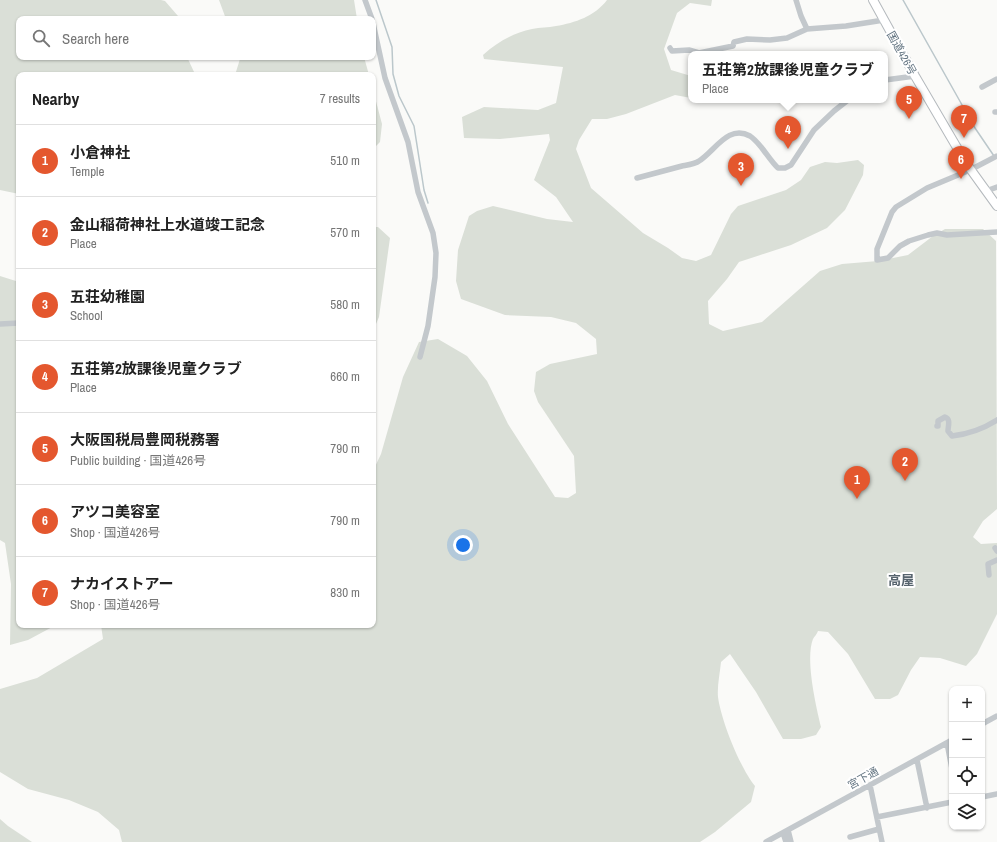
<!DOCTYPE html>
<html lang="en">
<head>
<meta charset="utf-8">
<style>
  :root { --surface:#fff; --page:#f6f6f6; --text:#222; --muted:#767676; --line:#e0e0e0; --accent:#e4572e }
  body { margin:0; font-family:"Archivo Narrow","Noto Sans JP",sans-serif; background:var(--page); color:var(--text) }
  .controls { position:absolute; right:12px; bottom:12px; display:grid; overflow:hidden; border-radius:8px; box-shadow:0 1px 3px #0004 }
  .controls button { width:36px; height:36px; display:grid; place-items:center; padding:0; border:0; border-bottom:1px solid var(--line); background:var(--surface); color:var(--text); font:20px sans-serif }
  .you { position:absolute; left:463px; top:545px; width:14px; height:14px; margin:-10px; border:3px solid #fff; border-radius:50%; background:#1a73e8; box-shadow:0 0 0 6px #1a73e833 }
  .badge { display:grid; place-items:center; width:26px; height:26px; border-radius:50%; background:var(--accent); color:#fff; font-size:13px; font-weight:700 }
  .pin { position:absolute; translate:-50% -33px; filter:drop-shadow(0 1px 2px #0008) }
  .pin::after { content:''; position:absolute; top:21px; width:14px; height:12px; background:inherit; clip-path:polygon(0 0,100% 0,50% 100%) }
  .popup { position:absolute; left:688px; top:51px; width:200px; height:52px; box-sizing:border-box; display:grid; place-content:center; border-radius:8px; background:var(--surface); filter:drop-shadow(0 1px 3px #0005); font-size:13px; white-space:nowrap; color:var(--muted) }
  .popup b { font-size:15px; color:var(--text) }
  .popup::after { content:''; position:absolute; left:50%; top:100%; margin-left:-8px; border:8px solid transparent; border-top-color:var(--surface) }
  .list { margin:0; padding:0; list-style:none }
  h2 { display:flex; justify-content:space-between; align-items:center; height:52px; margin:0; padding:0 16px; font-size:17px }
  h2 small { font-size:13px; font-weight:400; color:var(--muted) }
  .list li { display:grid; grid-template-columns:26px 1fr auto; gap:12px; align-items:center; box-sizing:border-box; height:72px; padding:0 16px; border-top:1px solid var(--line) }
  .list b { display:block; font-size:15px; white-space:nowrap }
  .list p { margin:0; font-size:13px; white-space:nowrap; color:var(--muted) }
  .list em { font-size:13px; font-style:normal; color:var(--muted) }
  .icon { flex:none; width:22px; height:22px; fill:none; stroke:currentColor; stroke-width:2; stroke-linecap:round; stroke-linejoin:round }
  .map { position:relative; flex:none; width:997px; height:842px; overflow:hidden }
  .search { position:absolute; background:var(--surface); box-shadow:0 1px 3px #0004; left:16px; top:16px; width:360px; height:44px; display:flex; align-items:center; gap:10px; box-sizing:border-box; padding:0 14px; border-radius:8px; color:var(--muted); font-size:15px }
  .panel { position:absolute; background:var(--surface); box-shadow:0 1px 3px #0004; left:16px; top:72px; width:360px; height:556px; border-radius:8px }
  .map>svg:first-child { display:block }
  .green { fill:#dadfd7 }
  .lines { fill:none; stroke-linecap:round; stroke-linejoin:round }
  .stream { stroke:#bbc7cb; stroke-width:1.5 }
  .highway-casing { stroke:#b4b9bd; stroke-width:10 }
  .minor { stroke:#c3c8cc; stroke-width:5.5 }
  .highway { stroke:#fff; stroke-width:8 }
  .labels { text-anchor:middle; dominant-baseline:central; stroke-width:4; stroke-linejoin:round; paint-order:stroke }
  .street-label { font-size:11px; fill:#657683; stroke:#fff }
  .quarter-label { font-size:13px; font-weight:bold; fill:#57646e; stroke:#fff }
</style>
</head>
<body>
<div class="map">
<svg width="997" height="842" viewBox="0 0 997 842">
  <rect width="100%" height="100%" fill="#fafaf8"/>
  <path class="green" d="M 0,0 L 161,0 L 165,1 L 178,16 L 179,19 L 19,19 L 19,57 L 187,57 L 195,74 L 197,75 L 19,75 L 19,194 L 0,190 Z
    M 219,0 L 354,0 L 357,19 L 226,19 Z
    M 607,0 L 712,0 L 711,6 L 690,3 L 677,13 L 664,49 L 671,70 L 691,76 L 691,98 L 675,95 L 626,114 L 607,119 L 592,119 L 579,140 L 576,149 L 591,188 L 643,233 L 668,248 L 682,258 L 696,261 L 711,255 L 731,214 L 738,206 L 786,190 L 801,180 L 810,167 L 825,162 L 837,163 L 858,160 L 864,165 L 863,175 L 845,210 L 827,228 L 791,245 L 739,262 L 727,279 L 708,301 L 709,324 L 723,331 L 762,322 L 820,271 L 842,264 L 878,261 L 908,255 L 933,236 L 945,229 L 983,229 L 996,241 L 997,509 L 983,521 L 973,537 L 981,544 L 997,543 L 997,614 L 977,654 L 966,666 L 940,658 L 920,657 L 911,670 L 898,695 L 890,699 L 875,699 L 848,654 L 828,632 L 818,631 C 817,634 814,637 813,639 C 805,659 816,706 821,727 L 816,735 L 801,739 L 783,739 L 756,692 L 730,654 L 721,662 C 720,673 717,686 718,697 C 721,720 740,768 755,786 L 751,802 L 715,832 L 700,842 L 122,842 L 119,830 L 98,812 L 69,800 L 28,789 L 0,772 L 0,689 L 37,678 L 103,639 L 101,625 L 342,625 L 348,628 L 348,625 L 373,625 L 373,471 L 381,454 L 403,377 L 419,342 L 438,339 L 467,356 L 487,381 L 508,424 L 555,497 L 568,498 L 576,493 L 574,456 L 538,402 L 534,391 L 536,372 L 550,364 L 597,354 L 596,339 L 576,323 L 551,317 L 505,315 L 461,299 L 456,281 L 458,250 L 469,216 L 477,211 L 493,206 L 547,219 L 573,222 L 556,197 L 534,180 L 550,140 L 549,134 L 500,139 L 464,138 L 462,117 L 484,107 L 538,110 L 556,103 L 563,67 L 484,59 L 483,55 C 497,42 513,33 532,29 C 540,27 548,28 556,26 C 575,23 595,16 607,0 Z
    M 239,57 L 364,57 L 369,75 L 235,75 L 240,59 Z
    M 373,90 L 382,124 L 380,142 L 373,149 Z
    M 373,227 L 378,227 L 390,238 L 379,317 L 373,331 Z
    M 0,276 L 19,282 L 19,625 L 56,625 L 28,640 L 10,645 L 11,584 L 5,543 L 0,540 Z
    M 0,819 L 8,826 L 32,842 L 0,842 Z"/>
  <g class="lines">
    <path class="stream" d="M 376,0 L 392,47 L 393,74 L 399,96 L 414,126 L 424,190 L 428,203
      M 903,0 L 975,128 L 994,156"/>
    <g class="highway-casing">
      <path id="highway" d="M 873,0 L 915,76 L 966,163 L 997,206"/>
    </g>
    <path class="minor" d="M 365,0 L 372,19
      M 796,0 L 801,16 L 807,29
      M 373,23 L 385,78 L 408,142 L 418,192 L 433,233 L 436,253 L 435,277 L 428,326 L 420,357
      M 670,48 L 672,51 L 689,50 L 699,53 L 733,46 L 734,42 L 747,39 L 770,40 L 787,38 L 807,29 L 846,26 L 884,20
      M 885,80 L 915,76
      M 982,87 L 997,79
      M 995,112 L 997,112
      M 997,156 L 970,170 L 927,188 L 896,207 L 892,212 L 877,249 L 877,260 L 888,258 L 900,246 L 909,241 L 928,235 L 937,233 L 947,235 L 997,232
      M 637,178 C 652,174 667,170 682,166 C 687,165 695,164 699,161 C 715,151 728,124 750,136 C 760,142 769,160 778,168 L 785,168 L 791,165 L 814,130 L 834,111 L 848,100
      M 986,191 L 997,187
      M 0,324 L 19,323
      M 937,426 L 938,426 L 938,421 L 945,417 C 951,419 948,426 948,431 L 952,436 C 969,434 983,429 997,420
      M 995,548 L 997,551
      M 989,575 L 988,564 L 997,560
      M 982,724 L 997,716
      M 947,743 L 952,769
      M 917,760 L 927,808
      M 870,785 L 882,842
      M 982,797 L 997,794
      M 877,817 L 952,802
      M 788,830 L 791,842
      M 783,833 L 786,842
      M 850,837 L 879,829
      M 766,842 L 952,740"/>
    <use href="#highway" class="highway"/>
  </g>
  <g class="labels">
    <g class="street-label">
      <text transform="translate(902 53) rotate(61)">国道426号</text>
      <text transform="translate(863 778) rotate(-29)">宮下通</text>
    </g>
    <g class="quarter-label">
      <text x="901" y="580">高屋</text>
    </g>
  </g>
</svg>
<div class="controls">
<button>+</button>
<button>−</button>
<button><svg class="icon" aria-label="locate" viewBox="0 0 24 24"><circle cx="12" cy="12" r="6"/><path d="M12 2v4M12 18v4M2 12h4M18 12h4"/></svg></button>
<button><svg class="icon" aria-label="layers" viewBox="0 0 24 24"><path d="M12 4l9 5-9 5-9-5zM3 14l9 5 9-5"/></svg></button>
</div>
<div class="you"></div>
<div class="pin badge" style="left:857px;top:499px">1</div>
<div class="pin badge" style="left:905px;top:481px">2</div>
<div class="pin badge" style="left:741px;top:186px">3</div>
<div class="pin badge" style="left:788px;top:149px">4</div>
<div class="popup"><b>五荘第2放課後児童クラブ</b>Place</div>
<div class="pin badge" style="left:909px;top:119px">5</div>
<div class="pin badge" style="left:961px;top:179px">6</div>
<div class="pin badge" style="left:964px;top:138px">7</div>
<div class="search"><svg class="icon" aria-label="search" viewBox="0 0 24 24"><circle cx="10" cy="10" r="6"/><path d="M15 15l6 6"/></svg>Search here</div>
<section class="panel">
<h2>Nearby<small>7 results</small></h2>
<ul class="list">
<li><span class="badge">1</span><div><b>小倉神社</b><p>Temple</p></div><em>510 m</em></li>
<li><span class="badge">2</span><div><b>金山稲荷神社上水道竣工記念</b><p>Place</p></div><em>570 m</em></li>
<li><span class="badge">3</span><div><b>五荘幼稚園</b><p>School</p></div><em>580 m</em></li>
<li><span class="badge">4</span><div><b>五荘第2放課後児童クラブ</b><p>Place</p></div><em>660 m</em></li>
<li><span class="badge">5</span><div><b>大阪国税局豊岡税務署</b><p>Public building · 国道426号</p></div><em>790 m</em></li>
<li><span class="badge">6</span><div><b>アツコ美容室</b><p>Shop · 国道426号</p></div><em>790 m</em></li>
<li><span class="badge">7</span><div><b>ナカイストアー</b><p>Shop · 国道426号</p></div><em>830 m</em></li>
</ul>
</section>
</div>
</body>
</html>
